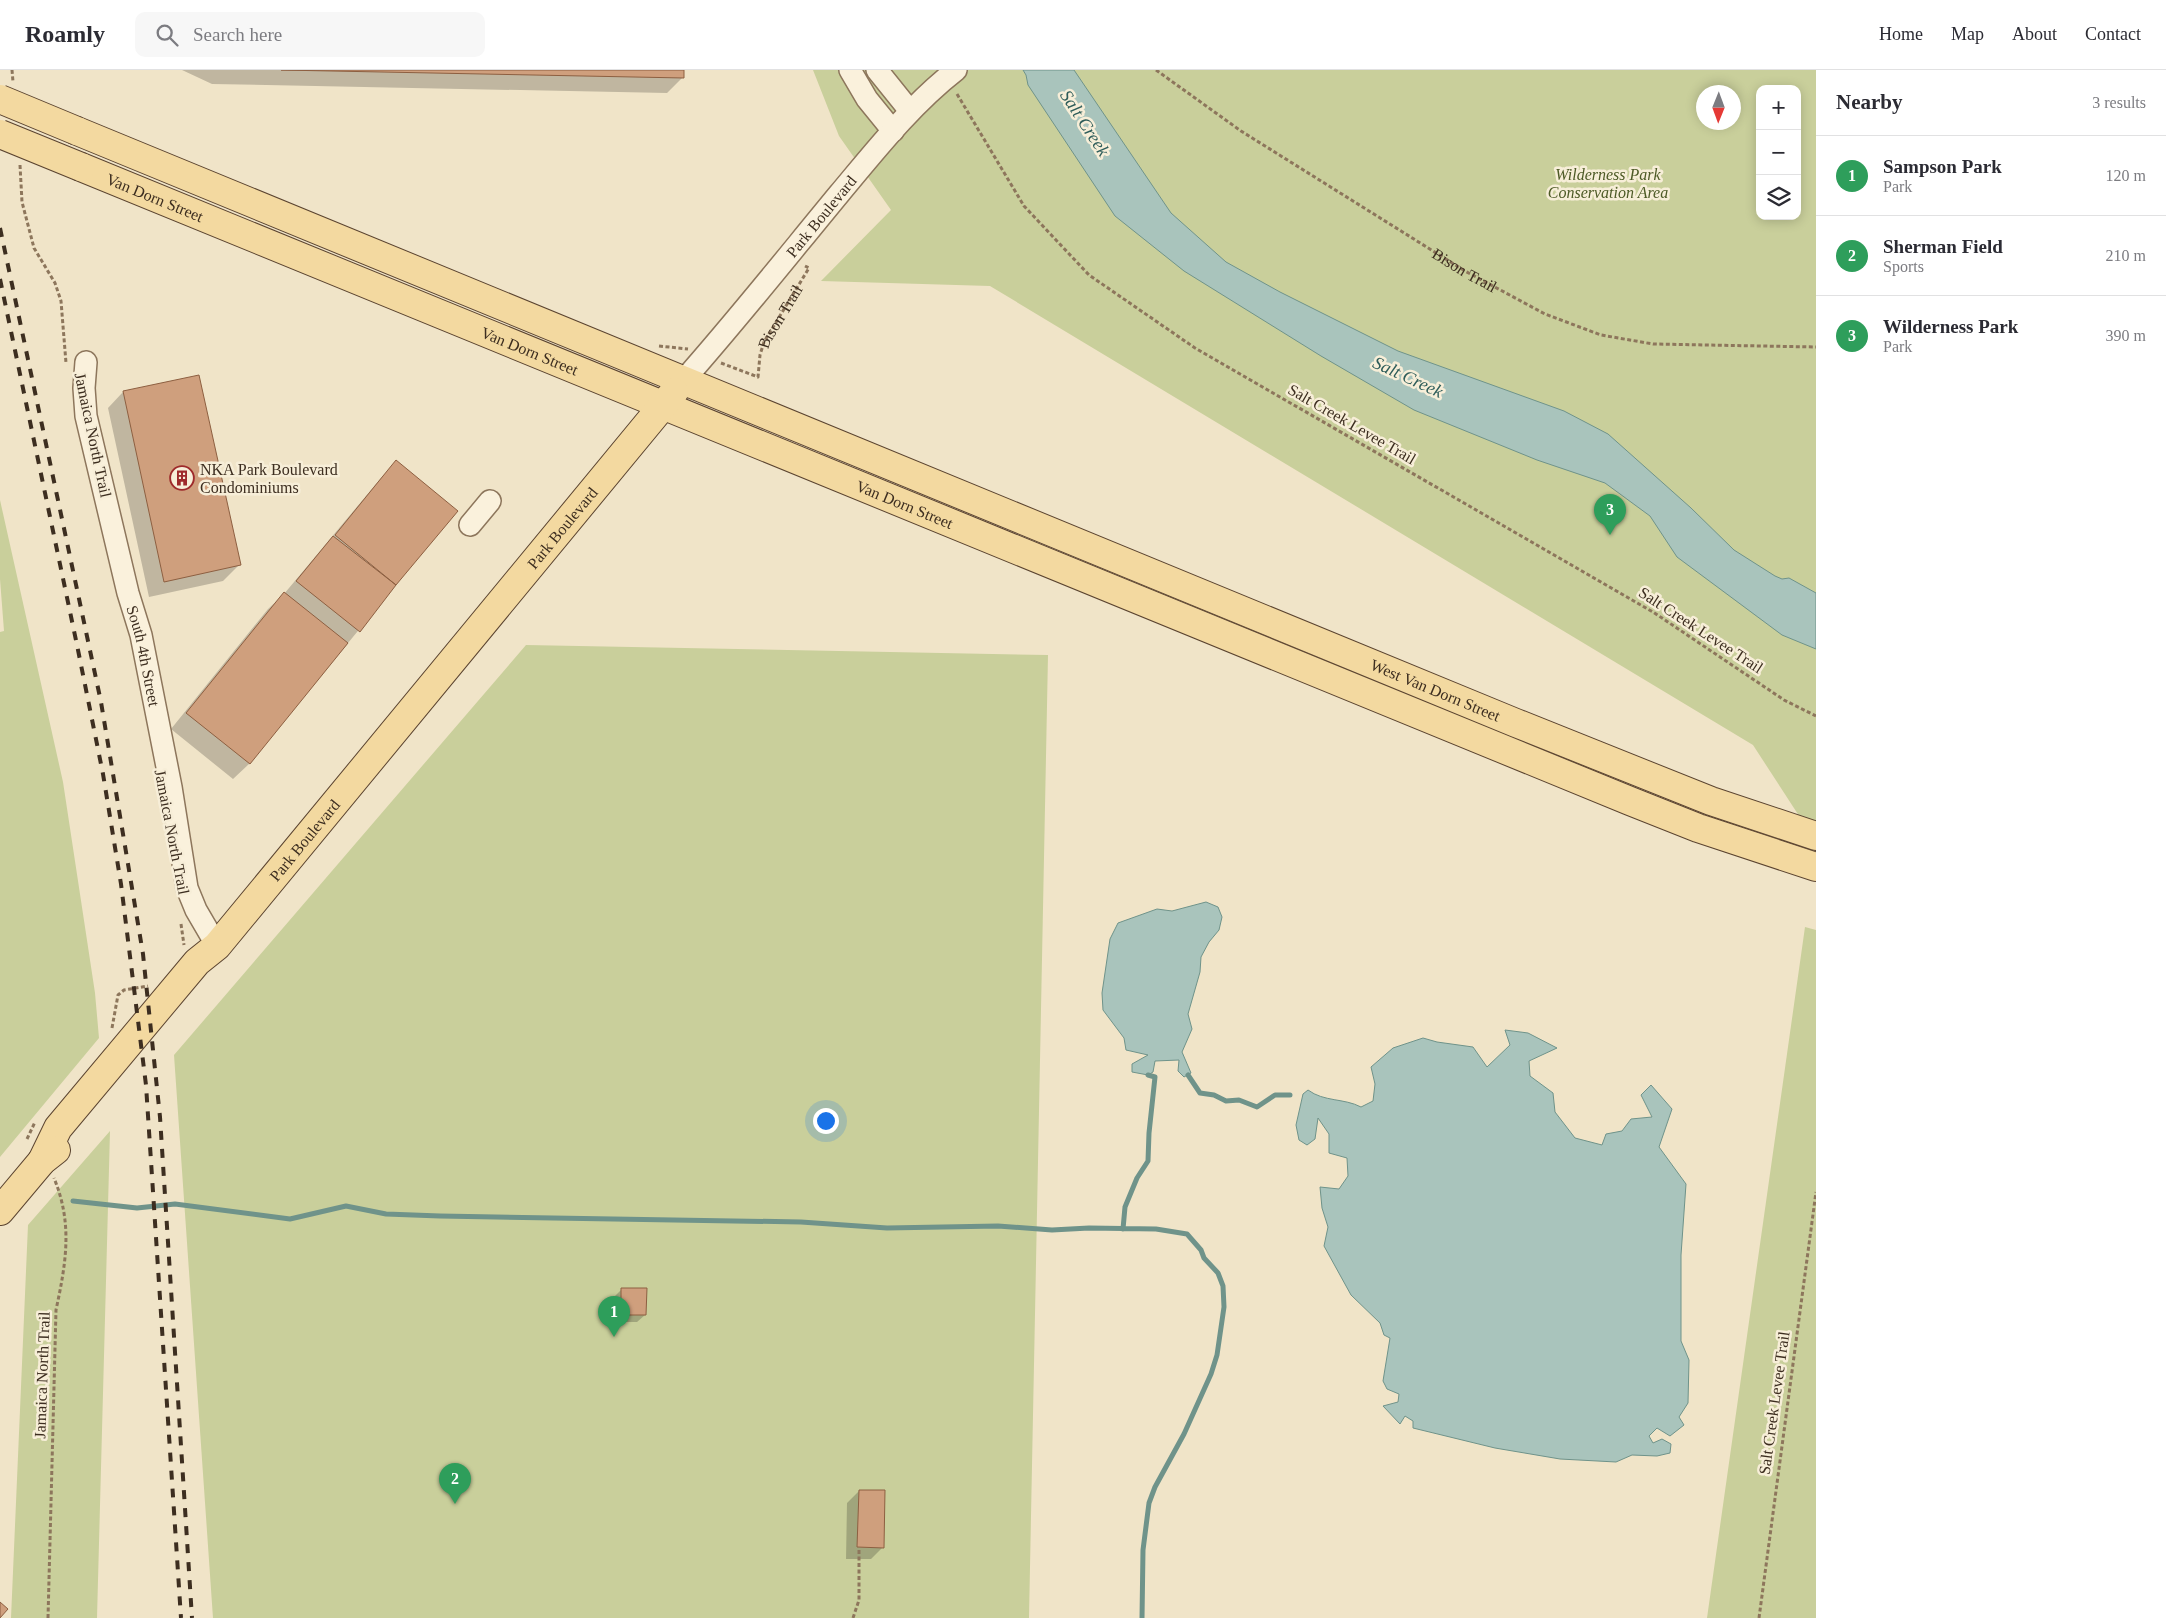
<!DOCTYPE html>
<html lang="en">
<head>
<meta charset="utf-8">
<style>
  :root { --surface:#fff; --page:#f7f7f7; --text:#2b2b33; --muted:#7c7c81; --line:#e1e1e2; --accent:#9e2a2b }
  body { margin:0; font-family:"Times New Roman",serif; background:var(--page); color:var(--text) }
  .controls { position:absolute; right:15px; top:15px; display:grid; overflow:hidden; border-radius:10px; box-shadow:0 2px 12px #0003 }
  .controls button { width:45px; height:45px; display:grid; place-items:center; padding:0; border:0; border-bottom:1px solid var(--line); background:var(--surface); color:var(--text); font:25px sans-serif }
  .compass { position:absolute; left:1696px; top:15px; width:45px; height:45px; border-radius:50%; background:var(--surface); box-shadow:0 2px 12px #0003; rotate:181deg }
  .you { position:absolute; left:825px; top:1050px; width:18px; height:18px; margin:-12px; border:4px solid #fff; border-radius:50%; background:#1a73e8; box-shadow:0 0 0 8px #1a73e833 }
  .badge { display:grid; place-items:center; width:32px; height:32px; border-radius:50%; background:var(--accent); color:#fff; font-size:16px; font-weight:700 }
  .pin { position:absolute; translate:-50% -41px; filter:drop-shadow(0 1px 2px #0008) }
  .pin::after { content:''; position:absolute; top:26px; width:18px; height:15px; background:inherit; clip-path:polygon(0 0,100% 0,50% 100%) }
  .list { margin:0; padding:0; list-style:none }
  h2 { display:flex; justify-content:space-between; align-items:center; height:65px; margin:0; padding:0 20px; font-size:21px }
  h2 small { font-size:16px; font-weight:400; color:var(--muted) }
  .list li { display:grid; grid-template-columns:32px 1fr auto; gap:15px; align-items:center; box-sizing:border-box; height:80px; padding:0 20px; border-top:1px solid var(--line) }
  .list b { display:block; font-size:19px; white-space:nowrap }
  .list p { margin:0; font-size:16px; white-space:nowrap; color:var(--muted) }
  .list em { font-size:16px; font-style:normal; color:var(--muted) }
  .icon { flex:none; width:28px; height:28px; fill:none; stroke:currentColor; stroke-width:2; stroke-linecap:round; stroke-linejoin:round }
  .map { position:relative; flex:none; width:1816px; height:1548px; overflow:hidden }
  header { display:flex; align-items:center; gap:30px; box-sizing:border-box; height:70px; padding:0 25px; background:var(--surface); border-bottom:1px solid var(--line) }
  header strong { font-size:24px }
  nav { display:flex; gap:28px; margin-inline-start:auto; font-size:18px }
  .search { width:350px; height:45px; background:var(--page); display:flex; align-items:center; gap:12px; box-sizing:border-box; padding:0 18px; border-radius:10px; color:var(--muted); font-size:19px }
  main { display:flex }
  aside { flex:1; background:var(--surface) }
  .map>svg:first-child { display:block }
  .green { fill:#c9cf9b; fill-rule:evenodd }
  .water { fill:#a9c4bc; stroke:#6f938a }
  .shadow { fill:#0003 }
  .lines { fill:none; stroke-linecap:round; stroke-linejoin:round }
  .stream { stroke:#6f938a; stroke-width:5 }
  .building { fill:#cf9f7d; stroke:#8d5f41 }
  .minor-casing { stroke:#8d765c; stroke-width:24 }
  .major-casing { stroke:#5b4430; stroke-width:30 }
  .path { stroke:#8d765c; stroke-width:3; stroke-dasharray:4 2.5; stroke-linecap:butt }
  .minor { stroke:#faf1dc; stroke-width:21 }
  .major { stroke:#f3d9a0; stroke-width:28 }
  .rail { stroke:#3d2e20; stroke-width:4; stroke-dasharray:9 9; stroke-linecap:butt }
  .major-bridge-casing { stroke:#5b4430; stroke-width:30; stroke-linecap:butt }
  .major-bridge { stroke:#f3d9a0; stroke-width:28 }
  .labels { text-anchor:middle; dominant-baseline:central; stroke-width:5; stroke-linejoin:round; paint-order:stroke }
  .park-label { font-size:16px; font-style:italic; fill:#4d5a26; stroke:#f7eed8 }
  .street-label { font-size:16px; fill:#3d2e20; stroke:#f7eed8 }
  .poi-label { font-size:16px; fill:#3d2e20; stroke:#f7eed8; text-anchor:start }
  .water-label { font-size:18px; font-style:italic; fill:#2f5d5a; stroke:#f7eed8 }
</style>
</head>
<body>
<header>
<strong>Roamly</strong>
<div class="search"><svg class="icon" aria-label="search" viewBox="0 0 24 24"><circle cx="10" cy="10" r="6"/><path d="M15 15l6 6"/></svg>Search here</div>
<nav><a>Home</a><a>Map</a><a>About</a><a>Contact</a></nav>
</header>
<main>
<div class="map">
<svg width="1816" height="1548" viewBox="0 0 1816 1548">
  <rect width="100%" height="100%" fill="#f0e4c8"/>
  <path class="green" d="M 813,0 L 1816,0 L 1816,772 L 1753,675 L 990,216 L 821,211 L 891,140 L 839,66 ZM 1760,19 L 1797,19 L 1797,146 L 1760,146 ZM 1704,22 L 1734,22 L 1734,52 L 1704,52 Z
    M 0,430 L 63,712 L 95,923 L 99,968 L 0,1087 L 0,562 L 4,561 L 0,509 Z
    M 526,575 L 1048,585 L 1029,1548 L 213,1548 L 174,985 Z
    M 1805,857 L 1816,860 L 1816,1548 L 1707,1548 Z
    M 110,1061 L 97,1548 L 11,1548 L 28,1155 Z"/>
  <path class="water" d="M 1023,0 L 1074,0 L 1171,143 L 1226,192 L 1280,222 L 1398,281 L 1564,341 L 1608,364 L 1691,438 L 1734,480 L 1775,506 L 1782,509 L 1789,508 L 1816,523 L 1816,579 L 1782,565 L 1677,487 L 1650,446 L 1605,413 L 1537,390 L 1414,340 L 1321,286 L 1184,201 L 1115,146 L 1028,15 L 1026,5 Z
    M 1206,832 L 1218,837 L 1222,847 L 1219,860 L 1209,872 L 1201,887 L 1200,902 L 1188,944 L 1192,959 L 1182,982 L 1191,1003 L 1184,1007 L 1178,1001 L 1179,990 L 1155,991 L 1153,1002 L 1148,1005 L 1132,1002 L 1132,994 L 1148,985 L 1126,980 L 1124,968 L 1103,940 L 1102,923 L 1110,869 L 1118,853 L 1157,839 L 1172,841 Z
    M 1505,960 L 1528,963 L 1557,978 L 1529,991 L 1530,1006 L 1553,1023 L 1555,1042 L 1575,1068 L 1602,1075 L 1606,1064 L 1622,1061 L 1631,1049 L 1652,1047 L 1641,1025 L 1651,1015 L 1672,1039 L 1659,1077 L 1686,1114 L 1681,1185 L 1681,1271 L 1689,1290 L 1688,1333 L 1679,1347 L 1684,1355 L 1670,1366 L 1657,1358 L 1649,1366 L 1653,1373 L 1662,1369 L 1671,1374 L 1670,1383 L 1657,1386 L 1632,1385 L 1616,1392 L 1560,1389 L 1495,1378 L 1413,1358 L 1413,1351 L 1405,1346 L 1400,1354 L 1383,1336 L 1398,1332 L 1399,1324 L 1387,1319 L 1383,1311 L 1390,1268 L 1384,1265 L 1380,1253 L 1351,1225 L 1324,1176 L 1328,1157 L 1322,1138 L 1320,1117 L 1339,1119 L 1348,1106 L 1347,1088 L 1329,1083 L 1329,1064 L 1318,1048 L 1315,1069 L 1307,1075 L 1299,1070 L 1296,1055 L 1303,1024 L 1308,1020 C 1324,1032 1344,1028 1361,1037 L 1373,1031 L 1375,1014 L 1371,997 L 1393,978 L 1423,968 L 1437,972 L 1473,977 L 1487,997 L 1510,975 Z"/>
  <path class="shadow" d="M 182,0 L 683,0 L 682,8 L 667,23 L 212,14 Z
    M 123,322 L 239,495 L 223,511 L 149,527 L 108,338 Z
    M 397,392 L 456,441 L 249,694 L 233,709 L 171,659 L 268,539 L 284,524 L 381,408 Z
    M 622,1219 L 645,1245 L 637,1252 L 613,1252 L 614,1227 Z
    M 859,1421 L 882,1478 L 871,1489 L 846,1489 L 847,1433 Z"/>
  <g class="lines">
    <path class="stream" d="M 1188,1005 L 1200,1023 L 1214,1025 L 1226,1031 L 1239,1030 L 1257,1037 L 1275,1025 L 1290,1025
      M 73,1131 L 137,1138 L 175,1134 L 290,1149 L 346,1136 L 386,1144 L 440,1146 L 801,1152 L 887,1158 L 998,1156 L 1052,1160 L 1089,1158 L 1156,1159 L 1187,1164 L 1201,1180 L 1204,1188 L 1218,1203 L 1223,1216 L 1224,1237 L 1217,1285 L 1211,1304 L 1184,1364 L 1155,1417 L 1149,1433 L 1143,1480 L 1142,1548
      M 1123,1159 L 1125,1137 L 1137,1108 L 1148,1091 L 1149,1063 L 1155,1007 L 1148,1005"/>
  </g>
  <path class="building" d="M 281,0 L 684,0 L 684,8 Z
    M 199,305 L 241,495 L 164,512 L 123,321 Z
    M 396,390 L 458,441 L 396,515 L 335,465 Z
    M 333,466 L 396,515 L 360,562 L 296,511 Z
    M 284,522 L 348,573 L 250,694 L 186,643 Z
    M 621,1218 L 647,1218 L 646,1245 L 621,1245 Z
    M 859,1420 L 885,1420 L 884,1478 L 857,1477 Z
    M 0,1532 L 8,1539 L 0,1548 Z"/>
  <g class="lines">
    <g class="minor-casing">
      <g id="minor">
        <path d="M 850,0 L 867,29 L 893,61"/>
        <path d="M 877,0 L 910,41"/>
        <path id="s3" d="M 86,292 L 84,318 L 86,346 L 128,523 L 141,565 L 171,717 L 187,818 L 196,840 L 217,876"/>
        <path id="s4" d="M 683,311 C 737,250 787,187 839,124 C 875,81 911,35 956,0"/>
        <path d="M 470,455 L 490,431"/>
      </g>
    </g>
    <g class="major-casing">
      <g id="major">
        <path id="s5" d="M 77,61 L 1516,653 L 1711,731 L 1816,766"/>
        <path id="s6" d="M 81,97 L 1630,731 L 1698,758 L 1816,797"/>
        <path id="s7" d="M 42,1091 L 58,1058 L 197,892 L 217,876 L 674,322"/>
        <path d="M 0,1141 L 42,1091 L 56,1080"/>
      </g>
    </g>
    <g class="path">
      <path d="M 12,0 L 13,12"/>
      <path id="s1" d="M 1156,0 L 1241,61 L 1465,201 L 1545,244 L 1601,265 L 1653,274 L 1816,277"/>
      <path d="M 957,24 L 1024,136 L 1089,205 L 1195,278 L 1653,542 L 1784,630 L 1816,646"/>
      <path d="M 20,95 L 22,132 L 34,178 L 55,213 L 61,231 L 66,293"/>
      <path d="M 659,276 L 688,279"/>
      <path id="s2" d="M 721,293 L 758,307 L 760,285 L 764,272 L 809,198 L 805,196"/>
      <path d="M 181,854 L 184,875"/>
      <path d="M 112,958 L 118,925 L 124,920 L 148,916"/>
      <path d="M 27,1069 L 35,1052"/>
      <path d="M 48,1548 L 56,1240 C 66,1193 73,1154 54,1108"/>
      <path d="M 853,1548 L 859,1530 L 859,1480"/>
      <path d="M 1759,1548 L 1816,1122"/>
    </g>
    <use href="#minor" class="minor"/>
    <use href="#major" class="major"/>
    <path class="rail" d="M 0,158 L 101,632 L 143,884 L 160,1047 L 192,1548
      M 0,209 L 77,575 L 103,704 L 121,814 L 146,1015 L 181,1548"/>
    <g class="major-bridge-casing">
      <path id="major-bridge" d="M 0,29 L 77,61
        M 0,64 L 81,97"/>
    </g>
    <use href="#major-bridge" class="major-bridge"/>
  </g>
  <defs>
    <g id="building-ring" transform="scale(1.25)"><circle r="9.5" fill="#f7eed8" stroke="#9e2a2b" stroke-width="1.5"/><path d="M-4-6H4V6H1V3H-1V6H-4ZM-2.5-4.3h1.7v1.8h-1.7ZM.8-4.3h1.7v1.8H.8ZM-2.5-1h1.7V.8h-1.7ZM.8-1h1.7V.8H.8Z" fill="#9e2a2b"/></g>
  </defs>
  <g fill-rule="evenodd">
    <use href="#building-ring" x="182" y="408"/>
  </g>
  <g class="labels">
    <g class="park-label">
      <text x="1608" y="104">Wilderness Park<tspan x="1608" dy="18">Conservation Area</tspan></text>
    </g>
    <g class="street-label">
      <text stroke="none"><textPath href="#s6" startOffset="80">Van Dorn Street</textPath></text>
      <text stroke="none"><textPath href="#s4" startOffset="215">Park Boulevard</textPath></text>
      <text stroke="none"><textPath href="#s1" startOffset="368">Bison Trail</textPath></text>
      <text stroke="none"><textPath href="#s2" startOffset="105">Bison Trail</textPath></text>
      <text stroke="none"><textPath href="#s6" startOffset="485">Van Dorn Street</textPath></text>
      <text transform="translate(1352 354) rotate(30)">Salt Creek Levee Trail</text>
      <text transform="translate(93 365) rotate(78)">Jamaica North Trail</text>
      <text stroke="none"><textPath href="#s6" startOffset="890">Van Dorn Street</textPath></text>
      <text stroke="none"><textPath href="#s7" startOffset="821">Park Boulevard</textPath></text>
      <text transform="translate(1701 560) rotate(33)">Salt Creek Levee Trail</text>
      <text stroke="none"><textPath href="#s3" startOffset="301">South 4th Street</textPath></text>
      <text stroke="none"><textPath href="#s5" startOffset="1469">West Van Dorn Street</textPath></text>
      <text transform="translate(172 762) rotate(79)">Jamaica North Trail</text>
      <text stroke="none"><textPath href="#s7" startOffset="416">Park Boulevard</textPath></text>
      <text transform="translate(42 1305) rotate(-88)">Jamaica North Trail</text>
      <text transform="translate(1774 1333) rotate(-82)">Salt Creek Levee Trail</text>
    </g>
    <g class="poi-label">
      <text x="200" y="399">NKA Park Boulevard<tspan x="200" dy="18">Condominiums</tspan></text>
    </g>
    <g class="water-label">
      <text transform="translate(1085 53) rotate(57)">Salt Creek</text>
      <text transform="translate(1408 307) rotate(25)">Salt Creek</text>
    </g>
  </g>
</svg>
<div class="controls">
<button>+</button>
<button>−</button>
<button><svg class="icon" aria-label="layers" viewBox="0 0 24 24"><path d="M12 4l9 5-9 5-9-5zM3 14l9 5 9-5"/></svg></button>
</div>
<svg class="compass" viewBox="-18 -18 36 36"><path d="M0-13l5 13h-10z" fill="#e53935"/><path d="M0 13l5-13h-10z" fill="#7c7c81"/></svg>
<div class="you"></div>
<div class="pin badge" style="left:614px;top:1267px;background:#2e9e5b">1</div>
<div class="pin badge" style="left:455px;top:1434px;background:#2e9e5b">2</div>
<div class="pin badge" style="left:1610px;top:465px;background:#2e9e5b">3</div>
</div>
<aside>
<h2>Nearby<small>3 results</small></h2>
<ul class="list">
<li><span class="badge" style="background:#2e9e5b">1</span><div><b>Sampson Park</b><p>Park</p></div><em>120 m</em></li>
<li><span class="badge" style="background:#2e9e5b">2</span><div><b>Sherman Field</b><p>Sports</p></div><em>210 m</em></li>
<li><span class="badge" style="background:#2e9e5b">3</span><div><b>Wilderness Park</b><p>Park</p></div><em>390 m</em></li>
</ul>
</aside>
</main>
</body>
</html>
